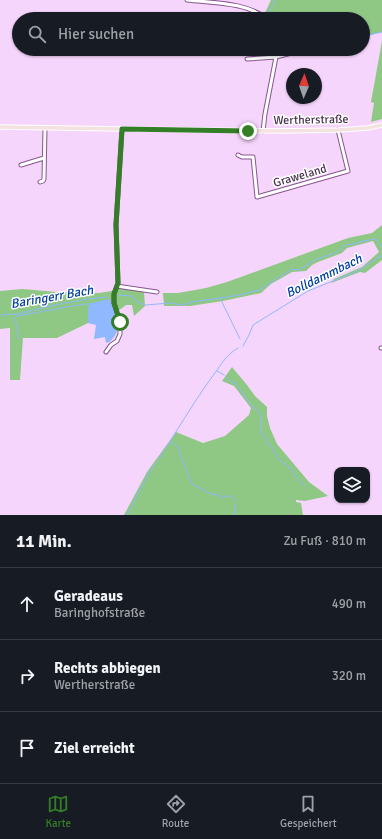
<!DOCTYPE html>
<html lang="de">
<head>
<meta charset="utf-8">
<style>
  :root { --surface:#171b24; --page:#242831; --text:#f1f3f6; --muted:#9ea1a6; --line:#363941; --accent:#337e26 }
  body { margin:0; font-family:Signika,sans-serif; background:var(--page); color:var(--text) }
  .controls { position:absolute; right:12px; bottom:12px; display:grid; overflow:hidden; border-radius:8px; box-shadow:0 1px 3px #0004 }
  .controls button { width:36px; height:36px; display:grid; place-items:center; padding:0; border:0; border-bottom:1px solid var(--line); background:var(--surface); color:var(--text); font:20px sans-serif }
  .compass { position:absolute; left:286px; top:68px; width:36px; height:36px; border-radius:50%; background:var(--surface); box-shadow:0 1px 3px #0004; rotate:2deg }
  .stop { position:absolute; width:12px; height:12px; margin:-9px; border:3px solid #337e26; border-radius:50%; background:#fff }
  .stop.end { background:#337e26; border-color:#fff; box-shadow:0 1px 4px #0008 }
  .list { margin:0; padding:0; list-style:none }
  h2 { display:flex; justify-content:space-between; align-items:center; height:52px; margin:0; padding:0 16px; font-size:17px }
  h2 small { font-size:13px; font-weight:400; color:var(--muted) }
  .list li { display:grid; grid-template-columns:26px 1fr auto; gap:12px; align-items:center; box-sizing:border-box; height:72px; padding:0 16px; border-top:1px solid var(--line) }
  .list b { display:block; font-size:15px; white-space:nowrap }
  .list p { margin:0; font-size:13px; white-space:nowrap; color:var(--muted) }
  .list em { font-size:13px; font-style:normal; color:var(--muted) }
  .icon { flex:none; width:22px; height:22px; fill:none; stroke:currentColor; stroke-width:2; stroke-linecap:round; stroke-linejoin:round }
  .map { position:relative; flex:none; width:382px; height:515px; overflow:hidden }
  .search { position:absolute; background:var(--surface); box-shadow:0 1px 3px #0004; left:12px; right:12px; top:12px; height:44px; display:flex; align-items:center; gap:10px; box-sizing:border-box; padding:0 14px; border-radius:22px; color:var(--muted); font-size:15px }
  .sheet { height:268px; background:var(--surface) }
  nav { display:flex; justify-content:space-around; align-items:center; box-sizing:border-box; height:56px; border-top:1px solid var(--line); background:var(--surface); font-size:11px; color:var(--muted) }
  nav a { display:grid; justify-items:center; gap:2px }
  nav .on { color:var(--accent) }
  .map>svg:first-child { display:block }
  .green { fill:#8ec884 }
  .water { fill:#8fb8ff }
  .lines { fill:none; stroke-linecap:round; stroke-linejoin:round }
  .stream { stroke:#8fb8ff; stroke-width:1 }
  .minor-casing { stroke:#875591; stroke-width:5 }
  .major-casing { stroke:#fff; stroke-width:5.5 }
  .minor { stroke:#fff; stroke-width:3 }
  .major { stroke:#f4e2e1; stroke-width:3.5 }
  .route { stroke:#337e26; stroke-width:5 }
  .labels { text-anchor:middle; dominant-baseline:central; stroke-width:3; stroke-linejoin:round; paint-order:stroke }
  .street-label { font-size:12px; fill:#49324d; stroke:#fff }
  .water-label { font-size:13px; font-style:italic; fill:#033fa1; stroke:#fff }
</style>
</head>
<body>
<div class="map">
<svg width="382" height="515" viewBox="0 0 382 515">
  <rect width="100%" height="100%" fill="#f6d5fc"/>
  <path class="green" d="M 271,0 L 382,0 L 382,32 L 363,37 L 363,19 L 268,19 L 264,15 Z
    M 382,41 L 382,119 L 371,122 L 374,103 L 371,102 Z
    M 382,225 L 382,260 L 365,273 L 360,272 L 331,283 L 334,279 L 362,267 L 379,252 L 373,241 L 347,248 L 342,253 L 318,262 L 312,265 L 306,271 L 292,272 L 271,284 L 261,293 L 223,301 L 190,306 L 164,306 L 163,293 L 178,293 L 206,288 L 227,282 L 348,238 L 372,233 Z
    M 115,287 L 144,292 L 145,306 L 134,316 L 132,305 L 126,305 L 118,311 L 113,310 L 110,300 L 101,302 L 88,308 L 88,323 L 57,338 L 23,338 L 20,380 L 10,380 L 10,328 L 0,329 L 0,291 L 22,289 L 57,292 L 99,293 L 112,291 Z
    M 232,367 L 247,385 L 255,396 L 267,407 L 267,416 L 270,428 L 277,444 L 309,482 L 328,496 L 305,501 L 296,500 L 296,502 L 301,503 L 303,515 L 124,515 L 147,472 L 176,432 L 203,443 L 225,436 L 249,415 L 251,408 L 234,386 L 222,381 Z"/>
  <path class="water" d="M 110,299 C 114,311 122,327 114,337 C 111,340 111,342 106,343 L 105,337 L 94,339 L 96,325 L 88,323 L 88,308 L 91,303 Z"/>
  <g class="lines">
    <path class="stream" d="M 266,17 L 276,0
      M 363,36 L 382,32
      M 307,50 L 312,49
      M 118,295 L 131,296 L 138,302 L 145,305 L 171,303 L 182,305 L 192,302 L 240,295 L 259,290 L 292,269 L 299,270 L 315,260 L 337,252 L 345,245 L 354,244 L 363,241 L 376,239 L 382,247
      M 220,298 L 240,339
      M 0,315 L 17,314 L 50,306 L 88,299 L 107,297
      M 19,339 L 15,318 L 17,316 L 84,304 L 90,304
      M 243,346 L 249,335 L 253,325 L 308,291 L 358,271 L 382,255
      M 217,371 L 224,375
      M 225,376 L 230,381 L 235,383 L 252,406 L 259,412 L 261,418 L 261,428 L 262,434 L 266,437 L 267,443 L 272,447 L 277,456 L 281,461 L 292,469 L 296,477 L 305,486
      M 171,442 L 177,446 L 192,484 L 211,494 L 218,495 L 223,498 L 226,496 L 231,496 L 235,501
      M 159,459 C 178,429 196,398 217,370 C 224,360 228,354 238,348
      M 127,515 L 149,473 L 157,462
      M 234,515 L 235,505"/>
    <g class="minor-casing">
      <path id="minor" d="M 187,0 C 212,3 247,2 267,19
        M 247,59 L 276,57 L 307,49
        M 263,131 L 265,114 L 276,57 L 276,49
        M 238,155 L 242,157 L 253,157 L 257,197 L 348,171 L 338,130
        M 21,165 L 44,158
        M 40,182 L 43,181 L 44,179 L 45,128
        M 117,286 L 123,287 L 157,292
        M 381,348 L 382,348
        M 106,352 L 111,345 L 117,341 L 120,334 L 120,322 L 114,303 L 114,294 L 118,283 L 116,225 L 122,129"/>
    </g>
    <g class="major-casing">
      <path id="major" d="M 0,127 L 122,129 L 280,131 L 338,130 L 368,128 L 382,125"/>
    </g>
    <use href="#minor" class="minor"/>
    <use href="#major" class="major"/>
  </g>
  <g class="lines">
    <path class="route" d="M 120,322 L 114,303 L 114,294 L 118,283 L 116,225 L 122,129 L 248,131"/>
  </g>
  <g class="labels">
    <g class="street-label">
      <text transform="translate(311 120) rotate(-1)">Wertherstraße</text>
      <text transform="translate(300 176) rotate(-16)">Graweland</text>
    </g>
    <g class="water-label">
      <text transform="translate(324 276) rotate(-26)">Bolldammbach</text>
      <text transform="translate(52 297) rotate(-10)">Baringerr Bach</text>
    </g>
  </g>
</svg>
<div class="controls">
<button><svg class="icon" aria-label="layers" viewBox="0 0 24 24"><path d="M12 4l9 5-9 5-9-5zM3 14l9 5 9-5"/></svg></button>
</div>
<svg class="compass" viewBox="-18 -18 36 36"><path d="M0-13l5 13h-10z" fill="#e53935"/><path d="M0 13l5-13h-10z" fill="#9ea1a6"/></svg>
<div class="stop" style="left:120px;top:322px"></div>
<div class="stop end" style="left:248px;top:131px"></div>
<div class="search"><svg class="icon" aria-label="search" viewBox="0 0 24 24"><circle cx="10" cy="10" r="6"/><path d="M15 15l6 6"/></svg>Hier suchen</div>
</div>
<section class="sheet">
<h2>11 Min.<small>Zu Fuß · 810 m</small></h2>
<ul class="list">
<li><svg class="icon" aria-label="ahead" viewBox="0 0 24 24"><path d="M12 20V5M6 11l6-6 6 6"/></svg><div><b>Geradeaus</b><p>Baringhofstraße</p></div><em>490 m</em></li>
<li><svg class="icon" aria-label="right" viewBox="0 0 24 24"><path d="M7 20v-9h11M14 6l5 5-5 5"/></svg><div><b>Rechts abbiegen</b><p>Wertherstraße</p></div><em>320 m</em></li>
<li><svg class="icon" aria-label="arrive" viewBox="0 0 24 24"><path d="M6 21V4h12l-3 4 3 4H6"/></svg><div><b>Ziel erreicht</b></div></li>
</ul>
</section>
<nav>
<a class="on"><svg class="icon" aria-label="map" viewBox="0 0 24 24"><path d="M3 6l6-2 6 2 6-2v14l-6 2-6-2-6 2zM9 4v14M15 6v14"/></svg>Karte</a>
<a><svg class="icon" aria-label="directions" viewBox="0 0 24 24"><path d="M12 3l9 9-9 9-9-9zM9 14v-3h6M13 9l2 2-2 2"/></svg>Route</a>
<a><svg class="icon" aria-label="saved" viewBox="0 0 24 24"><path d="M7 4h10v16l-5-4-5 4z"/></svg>Gespeichert</a>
</nav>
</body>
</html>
